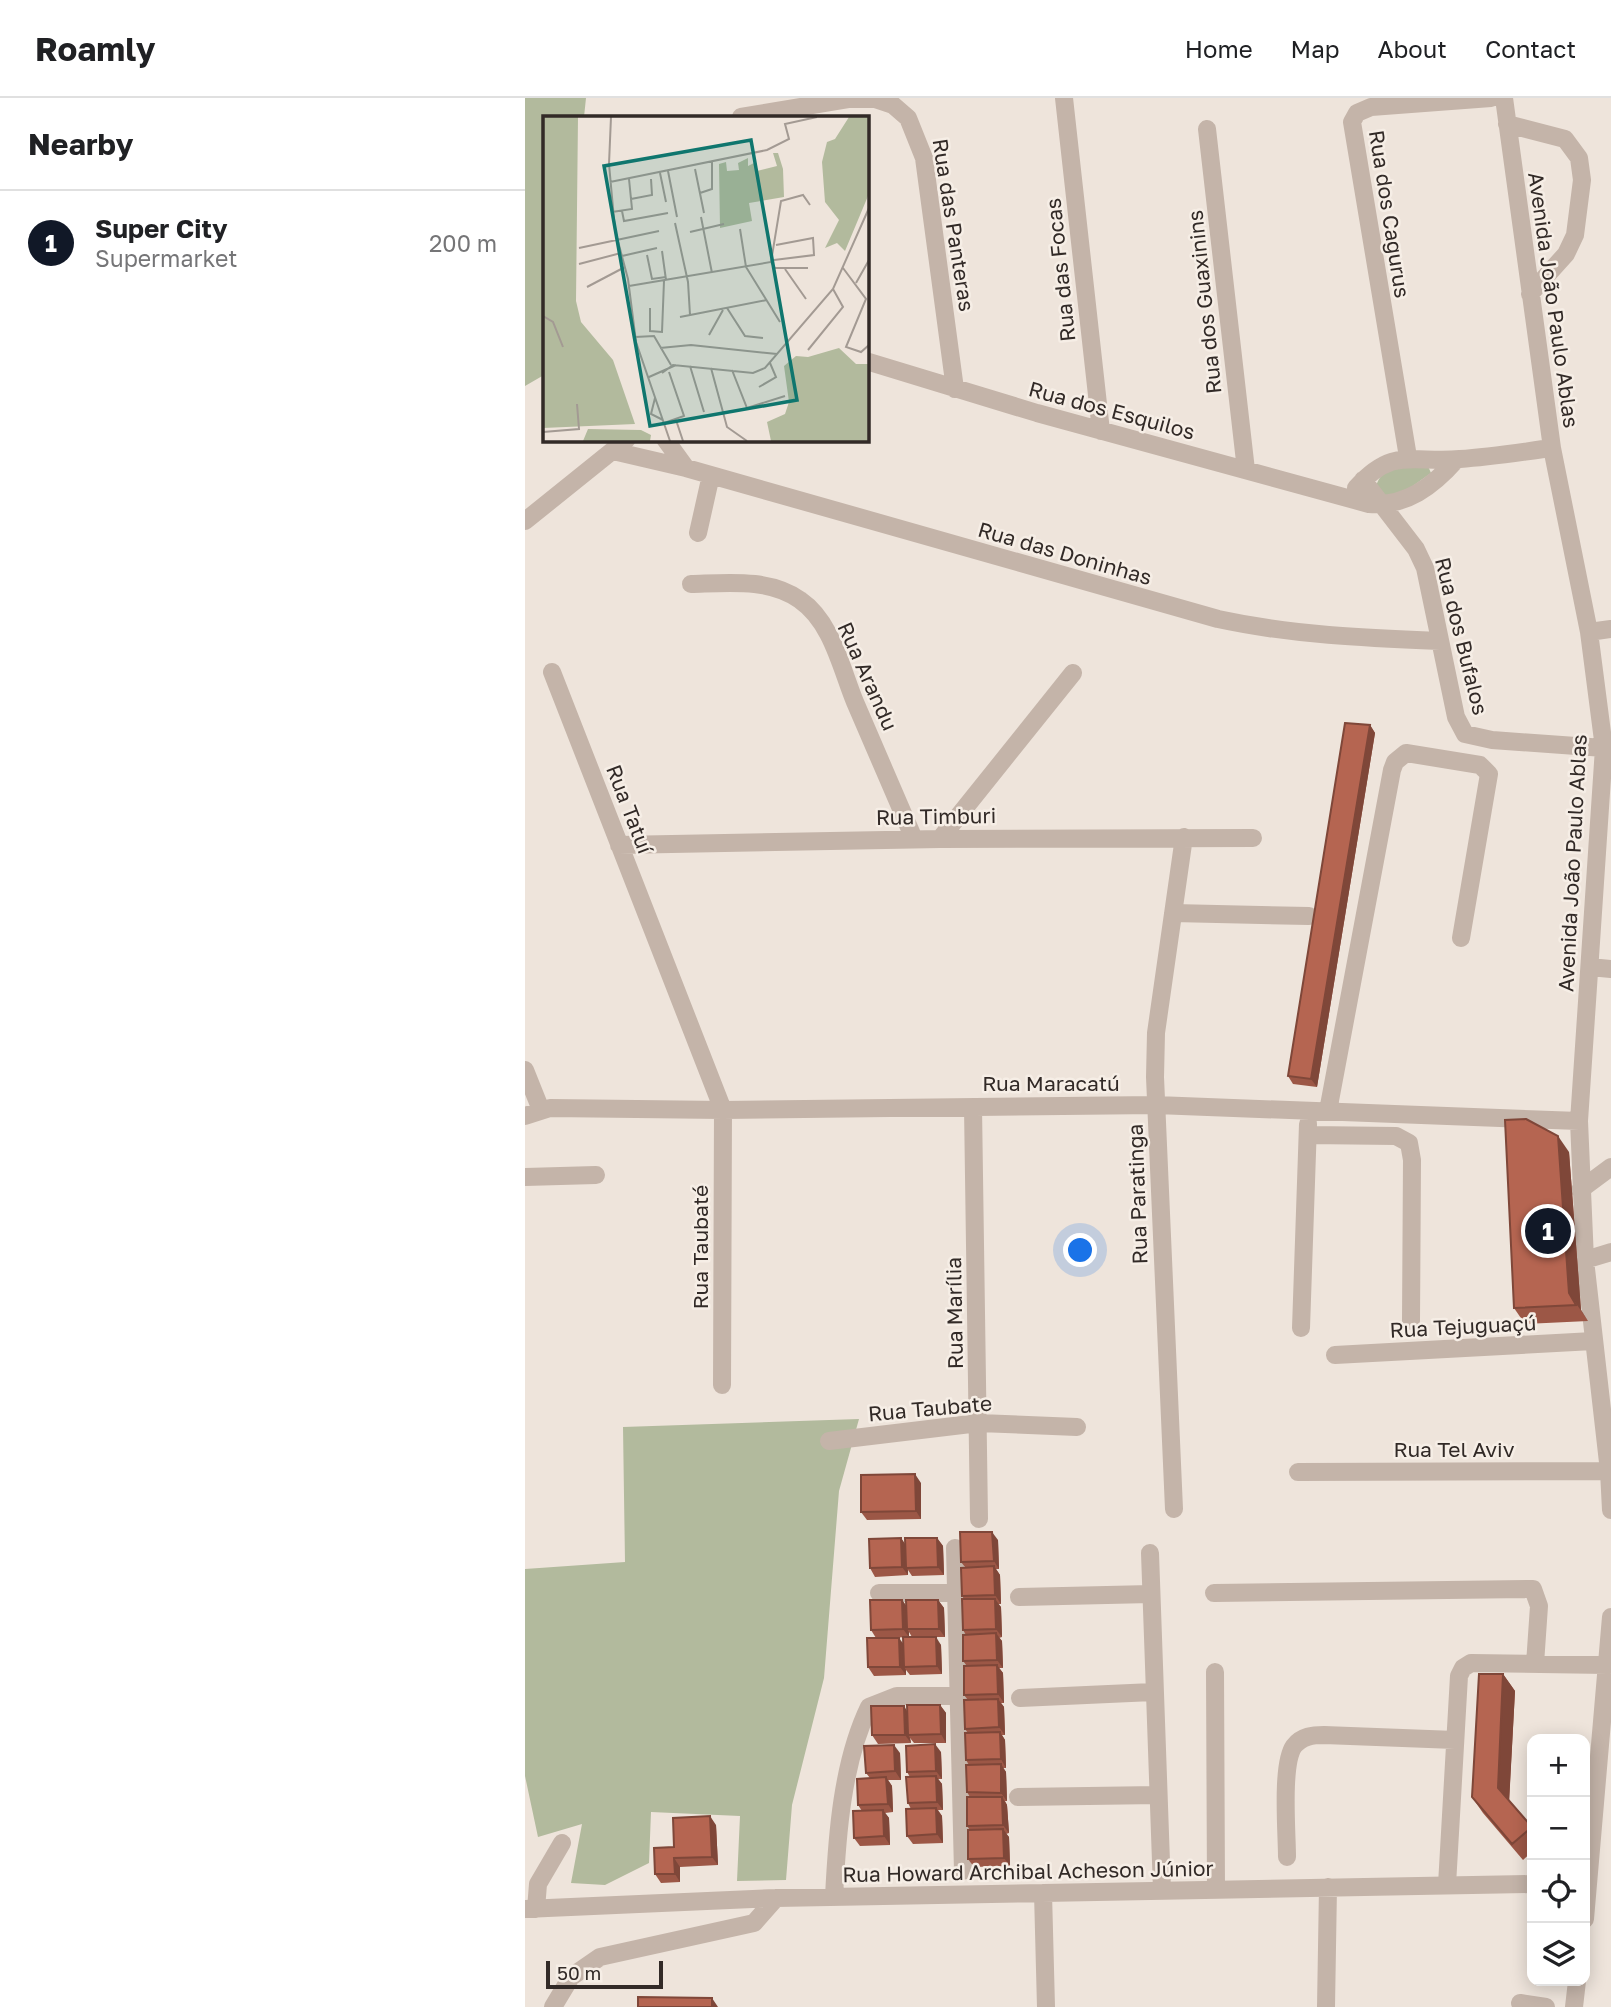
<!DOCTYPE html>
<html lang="en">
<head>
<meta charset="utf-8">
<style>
  :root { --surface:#fff; --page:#f6f6f6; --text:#202124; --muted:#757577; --line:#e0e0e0; --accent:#111827 }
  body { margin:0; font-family:"Golos Text",sans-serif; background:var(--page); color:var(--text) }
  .controls { position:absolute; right:21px; bottom:21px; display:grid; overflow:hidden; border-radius:14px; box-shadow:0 4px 18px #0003 }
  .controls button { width:63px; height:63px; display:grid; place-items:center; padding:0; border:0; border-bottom:2px solid var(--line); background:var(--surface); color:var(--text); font:35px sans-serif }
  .scale { position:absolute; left:21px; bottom:18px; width:117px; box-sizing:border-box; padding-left:7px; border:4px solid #322a27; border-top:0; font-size:19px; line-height:24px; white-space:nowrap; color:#322a27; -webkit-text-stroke:5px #f6eee6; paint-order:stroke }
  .you { position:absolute; left:556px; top:1153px; width:24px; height:24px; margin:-18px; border:5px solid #fff; border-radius:50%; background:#1a73e8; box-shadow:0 0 0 10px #1a73e833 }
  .badge { display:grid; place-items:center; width:46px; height:46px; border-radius:50%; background:var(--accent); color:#fff; font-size:23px; font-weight:700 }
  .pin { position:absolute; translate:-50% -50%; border:4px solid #fff; box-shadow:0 2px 7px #0006 }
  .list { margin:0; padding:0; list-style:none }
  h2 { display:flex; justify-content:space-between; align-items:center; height:91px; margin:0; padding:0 28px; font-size:30px }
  h2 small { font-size:23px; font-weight:400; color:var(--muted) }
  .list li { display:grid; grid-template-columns:46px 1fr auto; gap:21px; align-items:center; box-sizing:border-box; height:105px; padding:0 28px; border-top:2px solid var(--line) }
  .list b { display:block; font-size:26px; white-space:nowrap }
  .list p { margin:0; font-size:23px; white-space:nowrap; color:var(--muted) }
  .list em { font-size:23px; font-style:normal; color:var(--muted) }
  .icon { flex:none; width:38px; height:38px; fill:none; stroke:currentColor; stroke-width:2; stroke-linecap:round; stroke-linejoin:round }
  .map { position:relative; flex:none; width:1086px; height:1909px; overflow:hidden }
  header { display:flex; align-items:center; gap:42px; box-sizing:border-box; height:98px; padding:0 35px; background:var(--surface); border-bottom:2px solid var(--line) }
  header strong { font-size:33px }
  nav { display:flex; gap:38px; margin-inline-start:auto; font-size:24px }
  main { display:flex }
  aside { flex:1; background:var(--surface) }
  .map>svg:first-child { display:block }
  .green { fill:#b2ba9d }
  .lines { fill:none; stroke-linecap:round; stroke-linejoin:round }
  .minor { stroke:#c4b4a9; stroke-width:18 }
  .wall { fill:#9c5746; fill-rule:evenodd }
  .shaded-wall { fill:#7f4739 }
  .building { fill:#b56551; stroke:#7f4739; stroke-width:2 }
  .labels { text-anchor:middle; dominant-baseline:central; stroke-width:5; stroke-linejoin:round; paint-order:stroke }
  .street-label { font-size:21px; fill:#322a27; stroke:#f6eee6 }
  .inset-road { fill:none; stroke:#a39a93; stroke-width:2 }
  .view { fill:#0f766e; fill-opacity:0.15; stroke:#0f766e; stroke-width:3.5 }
  .inset-edge { fill:none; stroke:#322a27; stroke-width:3.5 }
</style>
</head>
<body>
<header>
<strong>Roamly</strong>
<nav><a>Home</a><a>Map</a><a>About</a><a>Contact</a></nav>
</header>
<main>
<aside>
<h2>Nearby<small></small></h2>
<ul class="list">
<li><span class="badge">1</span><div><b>Super City</b><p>Supermarket</p></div><em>200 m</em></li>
</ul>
</aside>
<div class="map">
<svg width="1086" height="1909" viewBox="0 0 1086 1909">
  <rect width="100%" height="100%" fill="#eee4db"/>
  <path class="green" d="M 0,0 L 61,0 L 59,19 L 19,19 L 19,277 L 0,288 Z
    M 902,366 L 906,375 L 885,390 L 861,399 L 851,389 C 856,366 883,368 902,366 Z
    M 334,1321 L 314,1393 L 299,1580 L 267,1707 L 261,1782 L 212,1783 L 215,1718 L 126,1714 L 124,1765 L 80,1787 L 46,1785 L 57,1726 L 13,1739 L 0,1678 L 0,1471 L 100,1464 L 98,1329 Z"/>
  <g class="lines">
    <path class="minor" d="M 539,0 L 576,333
      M 979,0 L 1027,350 L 1064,534 L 1079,650 L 1054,1023 L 1060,1162 L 1084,1373 L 1086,1412
      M 216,19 L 323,1 L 350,1 L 368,7 L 383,20 L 399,60 L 430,291
      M 982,26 L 1040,41 L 1054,60 L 1057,82 L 1050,137 L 1041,156 L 1005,196
      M 682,31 L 721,372
      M 341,263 L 512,315 L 844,406 C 881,409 908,388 931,362
      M 140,341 L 161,370
      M 88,353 L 161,370 L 693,521 C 767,537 840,540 915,543
      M 883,359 L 827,24 L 832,15 L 846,9 L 966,0
      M 838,382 L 891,451 L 900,470 L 931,619 L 940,636 L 967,642 L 1079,650
      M 831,390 C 869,347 889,366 935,361 C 966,359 996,354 1027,350
      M 0,423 L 102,341
      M 173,435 L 186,377
      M 166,486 C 202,485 245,480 275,502 C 307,524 316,570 330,604 C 350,650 369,695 389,741
      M 1064,534 L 1086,531
      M 27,574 L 198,1012 L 197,1287
      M 415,741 L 548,575
      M 94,747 L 415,741 L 728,740
      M 648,815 L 784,818
      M 1065,869 L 1086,871
      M 0,972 L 16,1012
      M 448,1009 L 454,1421
      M 803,1013 L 867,672 L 870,664 L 881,655 L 955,667 L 964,676 L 936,840
      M 0,1018 L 25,1010 L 198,1012 L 631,1007 L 1054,1023
      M 783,1037 L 871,1038 L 884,1045 L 887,1062 L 886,1223
      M 0,1079 L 71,1077
      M 1055,1092 L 1086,1069
      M 1060,1162 L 1086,1154
      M 776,1230 L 783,1026
      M 810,1257 L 1068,1243
      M 304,1343 L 454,1325 L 552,1329
      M 773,1374 L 1086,1373
      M 649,1411 L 630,979 L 631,935 L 659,739
      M 430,1450 L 438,1773
      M 625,1455 L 637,1792
      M 354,1495 L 430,1495
      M 689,1495 L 1008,1491 L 1014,1508 L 1010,1566
      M 494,1499 L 626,1496
      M 690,1574 L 691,1791
      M 495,1600 L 628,1594
      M 493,1699 L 633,1697
      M 762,1759 C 762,1735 756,1666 769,1648 C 777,1638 788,1637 799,1637 L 930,1642
      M 922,1787 L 934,1578 L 938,1570 L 946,1565 L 1082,1567
      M 518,1795 L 521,1909
      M 309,1799 C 312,1738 317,1665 344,1609 L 372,1598 L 434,1598
      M 0,1811 L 251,1800 L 1007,1786
      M 11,1811 L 13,1786 L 37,1745
      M 1060,1821 L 1086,1519
      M 995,1905 L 1021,1909
      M 28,1909 L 46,1879 L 75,1859 L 229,1825 L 251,1800
      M 801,1909 L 803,1789
      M 1049,1909 L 1052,1883"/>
  </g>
  <path class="wall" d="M 845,627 L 850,635 L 792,989 L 768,986 L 763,978 Z
    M 1044,1054 L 1056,1212 L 1063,1223 L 1000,1226 L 989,1210 Z
    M 396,1385 L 396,1421 L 342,1422 L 336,1414 Z
    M 376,1440 L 380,1446 L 412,1440 L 418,1448 L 419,1477 L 387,1478 L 383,1472 L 383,1477 L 350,1479 L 345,1470 Z
    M 473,1442 L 474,1471 L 471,1471 L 475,1477 L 476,1506 L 473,1506 L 476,1509 L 477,1539 L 474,1540 L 477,1543 L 478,1570 L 474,1570 L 478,1575 L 479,1605 L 476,1605 L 479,1609 L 480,1637 L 477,1637 L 480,1642 L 481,1670 L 478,1670 L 481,1674 L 482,1703 L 480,1703 L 482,1707 L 484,1735 L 481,1736 L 484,1739 L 485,1768 L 449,1769 L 443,1761 L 445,1732 L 442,1728 L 445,1699 L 442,1694 L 444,1667 L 441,1662 L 443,1635 L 440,1631 L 443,1602 L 439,1597 L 442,1568 L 438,1563 L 441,1537 L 438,1532 L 439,1501 L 437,1498 L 440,1469 L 436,1464 Z
    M 377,1502 L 381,1508 L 413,1502 L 419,1510 L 420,1539 L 404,1539 L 416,1547 L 417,1576 L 385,1577 L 381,1572 L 381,1577 L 349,1578 L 343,1569 L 351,1540 L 346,1532 ZM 384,1534 L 387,1539 L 379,1546 L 361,1540 L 384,1539 Z
    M 978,1576 L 990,1593 L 984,1703 L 1007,1729 L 1007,1754 L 998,1762 L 958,1715 L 947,1699 Z
    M 415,1607 L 421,1615 L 421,1645 L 389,1645 L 385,1640 L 386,1645 L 353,1646 L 347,1637 L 383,1614 Z
    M 416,1654 L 417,1681 L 413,1681 L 417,1686 L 418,1712 L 413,1712 L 417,1718 L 418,1745 L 388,1746 L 382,1738 L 386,1711 L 383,1705 L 385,1679 L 382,1674 Z
    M 375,1655 L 376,1682 L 363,1682 L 367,1688 L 368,1714 L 360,1715 L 364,1720 L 365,1747 L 335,1748 L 329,1740 L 337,1713 L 333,1707 L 345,1680 L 341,1675 Z
    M 191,1727 L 193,1767 L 155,1769 L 155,1784 L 136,1785 L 130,1776 L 149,1749 Z"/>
  <path class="shaded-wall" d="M 845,627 L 850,635 L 792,989 L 786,981 Z
    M 1033,1038 L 1044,1054 L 1056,1212 L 1063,1223 L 1044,1195 Z
    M 390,1376 L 396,1385 L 396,1421 L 391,1413 Z
    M 467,1434 L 473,1442 L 474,1471 L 469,1463 Z
    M 376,1440 L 382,1449 L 381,1470 L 383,1472 L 383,1477 L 377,1469 Z
    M 412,1440 L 418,1448 L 419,1477 L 413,1469 Z
    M 469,1468 L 475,1477 L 476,1506 L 470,1497 Z
    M 470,1501 L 476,1509 L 477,1539 L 471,1531 Z
    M 377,1502 L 383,1510 L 382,1531 L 384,1534 L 384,1539 L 378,1531 Z
    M 413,1502 L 419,1510 L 420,1539 L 414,1531 Z
    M 471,1535 L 477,1543 L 478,1570 L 472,1562 Z
    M 411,1539 L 416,1547 L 417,1576 L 412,1568 Z
    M 374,1540 L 380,1548 L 379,1569 L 381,1572 L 381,1577 L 375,1569 Z
    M 472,1567 L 478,1575 L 479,1605 L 473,1596 Z
    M 978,1576 L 990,1593 L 984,1706 L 973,1690 Z
    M 473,1601 L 479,1609 L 480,1637 L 474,1629 Z
    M 415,1607 L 421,1615 L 421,1645 L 416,1636 Z
    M 379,1608 L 384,1616 L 383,1637 L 385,1640 L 386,1645 L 380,1637 Z
    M 475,1634 L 480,1642 L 481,1670 L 476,1661 Z
    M 410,1646 L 416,1654 L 417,1681 L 411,1673 Z
    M 369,1647 L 375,1655 L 376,1682 L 370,1673 Z
    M 476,1666 L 481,1674 L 482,1703 L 476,1695 Z
    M 411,1678 L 417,1686 L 418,1712 L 412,1704 Z
    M 361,1679 L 367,1688 L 368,1714 L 363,1706 Z
    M 477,1699 L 482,1707 L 484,1735 L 478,1727 Z
    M 411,1710 L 417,1718 L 418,1745 L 412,1736 Z
    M 358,1712 L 364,1720 L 365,1747 L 359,1738 Z
    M 185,1718 L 191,1727 L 193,1767 L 187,1759 Z
    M 478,1731 L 484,1739 L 485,1768 L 479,1760 Z
    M 149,1760 L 155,1769 L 155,1784 L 150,1776 Z
    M 187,1900 L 193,1909 L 187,1909 Z"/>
  <path class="building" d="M 820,625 L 845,627 L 786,981 L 763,978 Z
    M 1001,1021 L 1033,1038 L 1044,1195 L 1051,1207 L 989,1210 L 980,1022 Z
    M 390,1376 L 391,1413 L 336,1414 L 336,1377 Z
    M 435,1434 L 467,1434 L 469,1463 L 436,1464 Z
    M 376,1440 L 377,1469 L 345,1470 L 344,1441 Z
    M 380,1440 L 412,1440 L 413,1469 L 381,1470 Z
    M 469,1468 L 470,1497 L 437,1498 L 436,1470 Z
    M 437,1501 L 470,1501 L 471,1531 L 438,1532 Z
    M 345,1502 L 377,1502 L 378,1531 L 346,1532 Z
    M 381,1502 L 413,1502 L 414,1531 L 382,1531 Z
    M 471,1535 L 472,1562 L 438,1563 L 438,1537 Z
    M 378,1539 L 411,1539 L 412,1568 L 379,1569 Z
    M 342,1540 L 374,1540 L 375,1569 L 343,1569 Z
    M 472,1567 L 473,1596 L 439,1597 L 439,1568 Z
    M 954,1576 L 978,1576 L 973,1690 L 1007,1729 L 987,1746 L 947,1699 Z
    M 473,1601 L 474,1629 L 440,1631 L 439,1602 Z
    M 382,1607 L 415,1607 L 416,1636 L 383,1637 Z
    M 346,1608 L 379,1608 L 380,1637 L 347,1637 Z
    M 475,1634 L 476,1661 L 441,1662 L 440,1635 Z
    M 410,1646 L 411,1673 L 382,1674 L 381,1648 Z
    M 369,1647 L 370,1673 L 341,1675 L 339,1648 Z
    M 476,1666 L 476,1695 L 442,1694 L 441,1667 Z
    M 411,1678 L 412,1704 L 383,1705 L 381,1679 Z
    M 361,1679 L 363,1706 L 333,1707 L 332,1681 Z
    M 442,1699 L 477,1699 L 478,1727 L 442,1728 Z
    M 411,1710 L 412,1736 L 382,1738 L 381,1711 Z
    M 358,1712 L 359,1738 L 329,1740 L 328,1713 Z
    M 185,1718 L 187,1759 L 149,1760 L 150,1776 L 130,1776 L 129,1750 L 149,1749 L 148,1720 Z
    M 478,1731 L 479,1760 L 443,1761 L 443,1732 Z
    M 113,1899 L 187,1900 L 187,1909 L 113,1909 Z"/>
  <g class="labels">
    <g class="street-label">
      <text transform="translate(865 116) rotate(81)">Rua dos Cagurus</text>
      <text transform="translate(429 127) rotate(81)">Rua das Panteras</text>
      <text transform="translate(535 172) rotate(-96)">Rua das Focas</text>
      <text transform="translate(1029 202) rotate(82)">Avenida João Paulo Ablas</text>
      <text transform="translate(679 204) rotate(-96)">Rua dos Guaxinins</text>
      <text transform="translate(587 312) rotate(15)">Rua dos Esquilos</text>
      <text transform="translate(540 455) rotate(16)">Rua das Doninhas</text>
      <text transform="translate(937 538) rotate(76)">Rua dos Bufalos</text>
      <text transform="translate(343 578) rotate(66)">Rua Arandu</text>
      <text transform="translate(105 711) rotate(69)">Rua Tatuí</text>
      <text transform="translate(411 718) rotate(-1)">Rua Timburi</text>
      <text transform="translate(1047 765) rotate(-87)">Avenida João Paulo Ablas</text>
      <text x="526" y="985">Rua Maracatú</text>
      <text transform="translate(612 1096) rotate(-92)">Rua Paratinga</text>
      <text transform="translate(175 1149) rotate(-90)">Rua Taubaté</text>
      <text transform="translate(429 1215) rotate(-91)">Rua Marília</text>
      <text transform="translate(938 1228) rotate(-3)">Rua Tejuguaçú</text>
      <text transform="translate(405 1310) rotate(-5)">Rua Taubate</text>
      <text x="929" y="1351">Rua Tel Aviv</text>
      <text transform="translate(503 1773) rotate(-1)">Rua Howard Archibal Acheson Júnior</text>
    </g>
  </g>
  <g transform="translate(18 18)">
    <rect width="326" height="326" fill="#eee4db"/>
    <path d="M 0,1 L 35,1 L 33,185 L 38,206 L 70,244 L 92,308 L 0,312 ZM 306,1 L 325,1 L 325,80 L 302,135 L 294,127 L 282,132 L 296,104 L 282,86 L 279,46 L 284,26 L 292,23 ZM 230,37 L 235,37 L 240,53 L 241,81 L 206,87 L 209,105 L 177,112 L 176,48 L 183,46 L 184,55 L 196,54 L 195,47 L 205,42 L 205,50 L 211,47 L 214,55 L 234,50 ZM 296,232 L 313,248 L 325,248 L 325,325 L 228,325 L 224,306 L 242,298 L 246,286 L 241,250 L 253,240 L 265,241 ZM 45,313 L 98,314 L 108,319 L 107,325 L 40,325 Z" fill="#b2ba9d"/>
    <path class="inset-road" d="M 68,1 L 66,48 L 72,114 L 85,163 L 93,226 L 127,325M 152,53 L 161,97M 125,55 L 134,101M 117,57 L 123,86M 67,66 L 224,34 L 246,23 L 242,8 L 274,1M 157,77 L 169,73 L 169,46M 88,83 L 109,79 L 108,63M 79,95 L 81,105 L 125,97M 69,96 L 89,93 L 86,63M 158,101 L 169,157M 132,107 L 145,166 L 147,199M 197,113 L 203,151 L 237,206M 147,116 L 181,108M 36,132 L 116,115M 119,135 L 123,164M 104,139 L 109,163 L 123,161M 79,140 L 114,132M 231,144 L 271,139 L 270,122 L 233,129M 228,146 L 232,152 L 265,152M 36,148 L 78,137M 300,152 L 323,183 L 303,231 L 318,236 L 326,229M 242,153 L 263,183M 313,167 L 326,144M 86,170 L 228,146 L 238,85 L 260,79 L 267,89M 44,171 L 82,151M 107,192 L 107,215 L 119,216 L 121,165M 184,192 L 202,220 L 220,222M 0,200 L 10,206 L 20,231M 137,201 L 224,184M 166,219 L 180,194M 92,221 L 111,220 L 128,249M 117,232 L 148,229 L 234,238M 265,234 L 300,191 L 290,173M 147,250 L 161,296M 168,252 L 184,311 L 204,325M 189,254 L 204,292 L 242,280M 119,257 L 130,249 L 210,257 L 222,252 L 290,173 L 326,92M 106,261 L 133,249M 216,271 L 233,261 L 227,247M 112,282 L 108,298 L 120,304M 133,304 L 140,325M 121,307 L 141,300 L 126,256M 0,316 L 36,313 L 34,288"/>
    <path class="view" d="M 208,24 L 254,284 L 107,310 L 61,50 Z"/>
    <rect width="326" height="326" class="inset-edge"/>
  </g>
</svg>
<div class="controls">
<button>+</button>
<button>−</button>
<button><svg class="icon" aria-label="locate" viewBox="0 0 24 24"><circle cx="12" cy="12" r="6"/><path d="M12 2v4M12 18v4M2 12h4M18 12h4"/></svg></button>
<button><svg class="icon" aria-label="layers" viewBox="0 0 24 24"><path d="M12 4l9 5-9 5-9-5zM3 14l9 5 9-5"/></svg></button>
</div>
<div class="scale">50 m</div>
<div class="you"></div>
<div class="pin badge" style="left:1023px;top:1133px">1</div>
</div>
</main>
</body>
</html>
